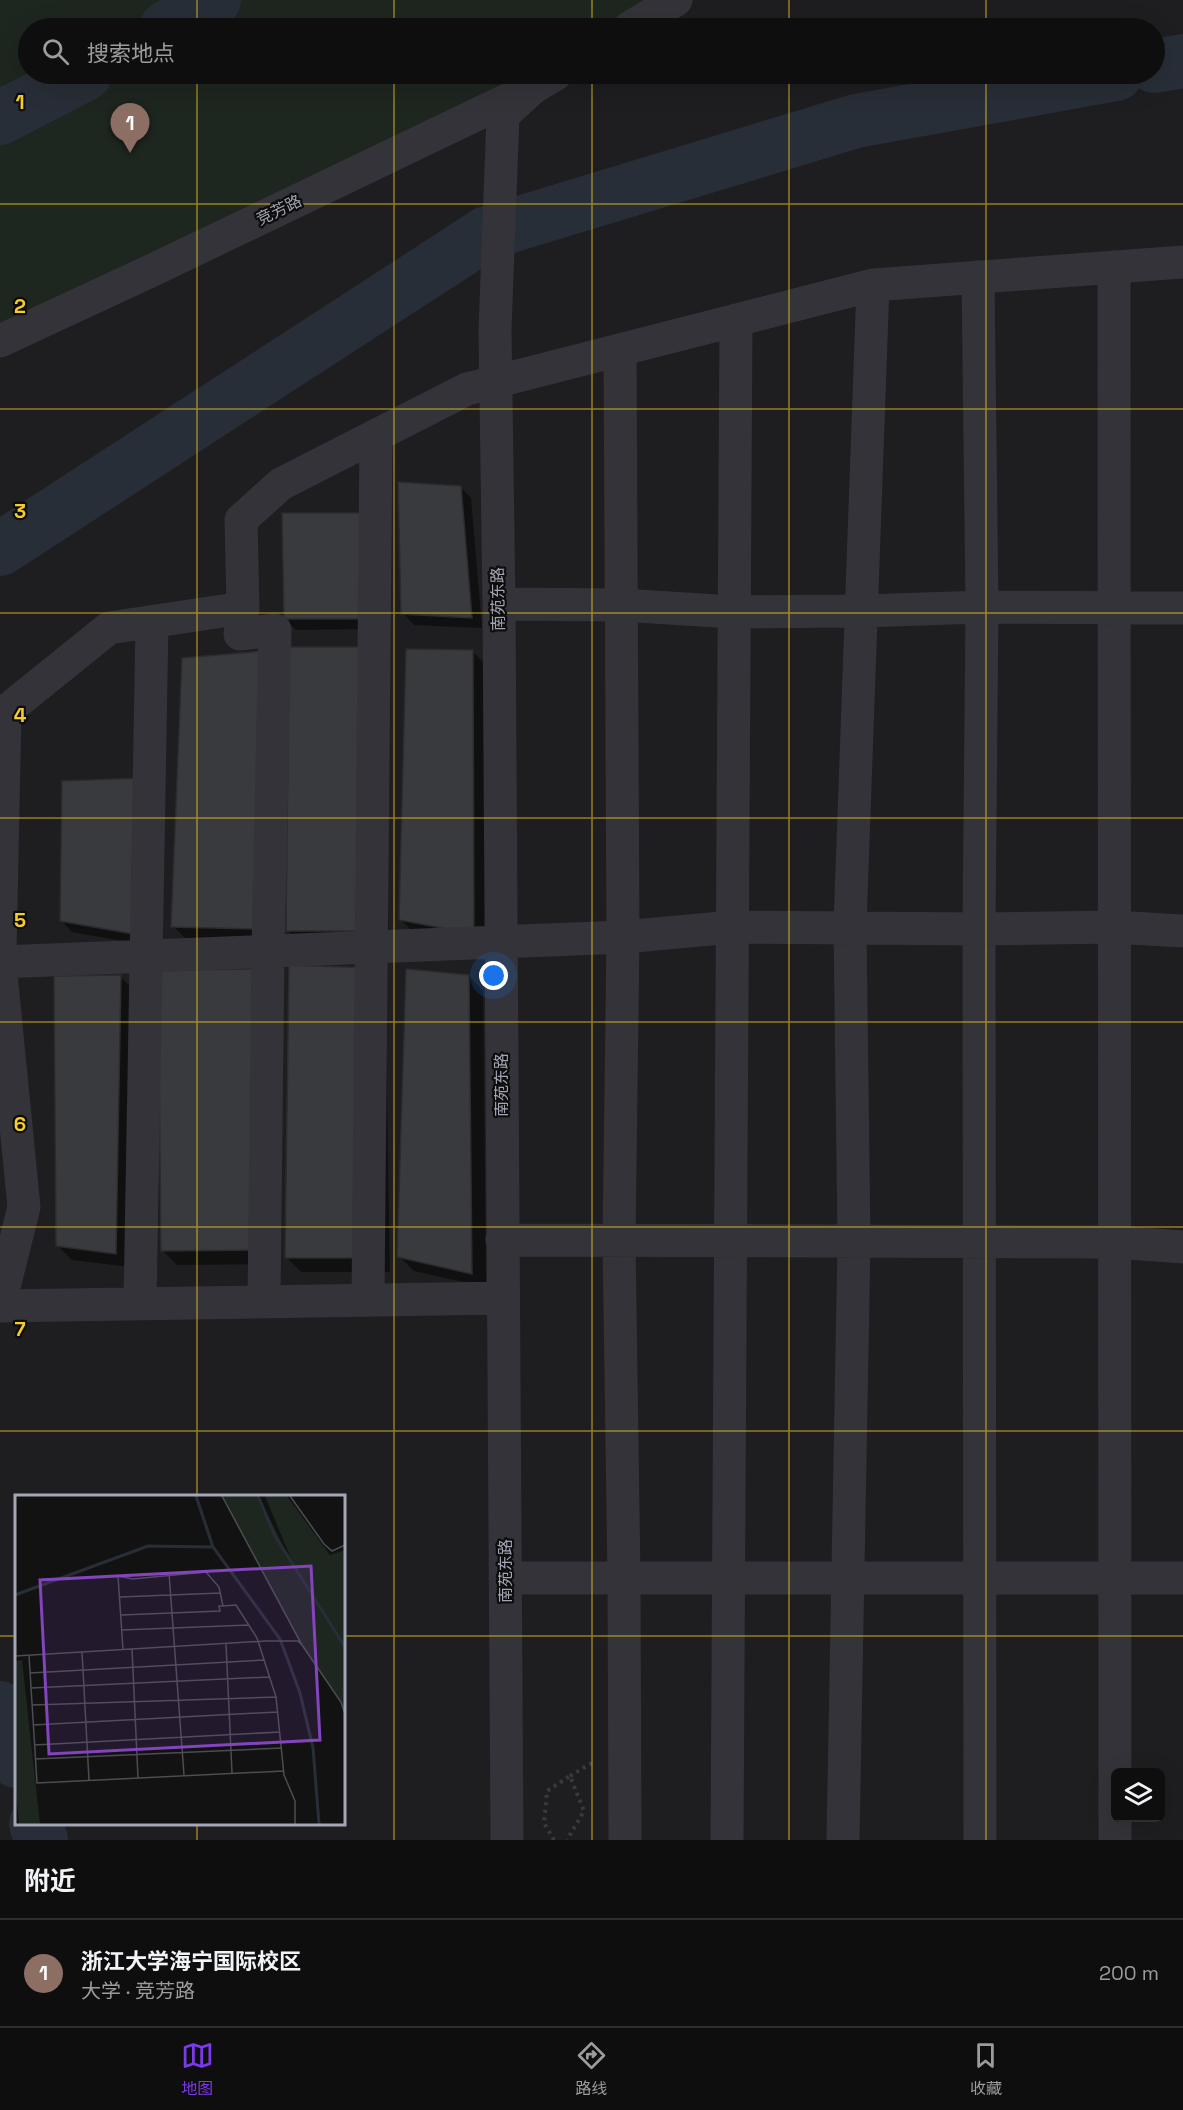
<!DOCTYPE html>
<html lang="zh">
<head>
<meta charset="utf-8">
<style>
  :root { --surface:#0e0e0e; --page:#1c1c1c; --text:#f1f3f6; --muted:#9b9c9e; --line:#2e2e2e; --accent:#7c3aed }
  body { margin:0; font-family:"Space Grotesk","Noto Sans SC",sans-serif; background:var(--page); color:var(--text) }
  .controls { position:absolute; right:18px; bottom:18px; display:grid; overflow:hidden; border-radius:9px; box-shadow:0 6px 24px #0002 }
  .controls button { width:54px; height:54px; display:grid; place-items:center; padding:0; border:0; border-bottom:2px solid var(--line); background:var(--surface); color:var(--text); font:30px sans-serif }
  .you { position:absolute; left:494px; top:976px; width:21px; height:21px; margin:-15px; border:4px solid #fff; border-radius:50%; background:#1a73e8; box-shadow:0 0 0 9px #1a73e833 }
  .badge { display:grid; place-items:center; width:39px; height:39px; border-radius:50%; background:var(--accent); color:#fff; font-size:20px; font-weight:700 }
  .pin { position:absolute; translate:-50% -50px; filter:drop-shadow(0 2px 3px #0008) }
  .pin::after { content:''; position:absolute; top:32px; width:21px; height:18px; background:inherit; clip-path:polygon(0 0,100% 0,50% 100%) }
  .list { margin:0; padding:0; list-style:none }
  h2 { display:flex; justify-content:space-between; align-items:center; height:78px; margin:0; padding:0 24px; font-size:26px }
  h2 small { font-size:20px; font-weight:400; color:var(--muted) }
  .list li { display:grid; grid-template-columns:39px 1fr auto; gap:18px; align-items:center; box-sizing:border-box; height:108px; padding:0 24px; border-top:2px solid var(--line) }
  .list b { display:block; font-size:22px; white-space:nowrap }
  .list p { margin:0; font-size:20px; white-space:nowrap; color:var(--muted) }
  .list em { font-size:20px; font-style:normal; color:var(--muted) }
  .icon { flex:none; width:33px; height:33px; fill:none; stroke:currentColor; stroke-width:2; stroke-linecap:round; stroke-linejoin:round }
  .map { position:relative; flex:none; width:1183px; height:1840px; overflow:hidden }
  .search { position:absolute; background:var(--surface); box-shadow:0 6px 24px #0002; left:18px; right:18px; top:18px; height:66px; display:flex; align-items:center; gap:15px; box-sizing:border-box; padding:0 21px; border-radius:33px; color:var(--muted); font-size:22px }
  .sheet { height:186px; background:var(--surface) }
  nav { display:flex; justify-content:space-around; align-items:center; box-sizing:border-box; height:84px; border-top:2px solid var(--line); background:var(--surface); font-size:16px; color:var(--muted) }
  nav a { display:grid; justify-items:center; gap:3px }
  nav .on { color:var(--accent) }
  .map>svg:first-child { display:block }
  .built { fill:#1e1e20; fill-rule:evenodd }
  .green { fill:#1e2620 }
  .shadow { fill:#0007 }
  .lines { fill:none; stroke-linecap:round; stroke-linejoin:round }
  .river { stroke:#282e37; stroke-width:54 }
  .building { fill:#393a3e; stroke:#2c2c30; stroke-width:1.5 }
  .path { stroke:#393a40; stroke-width:4; stroke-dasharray:3 4.5; stroke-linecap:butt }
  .minor { stroke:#333339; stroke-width:33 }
  .grid { fill:none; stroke:#f6ce27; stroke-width:1.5; stroke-opacity:0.55 }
  .labels { text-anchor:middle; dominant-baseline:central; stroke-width:4.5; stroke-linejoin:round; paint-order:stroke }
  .street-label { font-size:16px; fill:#a3a6b4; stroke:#0d0d0e }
  .inset-river { fill:none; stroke:#282e37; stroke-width:3 }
  .inset-road { fill:none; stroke:#4c4d53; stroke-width:1.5 }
  .view { fill:#8344bd; fill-opacity:0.15; stroke:#8344bd; stroke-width:3 }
  .inset-edge { fill:none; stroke:#a3a6b4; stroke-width:3 }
  .grid-label { font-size:20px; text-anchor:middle; font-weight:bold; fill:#f6ce27; stroke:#0d0d0e; stroke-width:4.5; stroke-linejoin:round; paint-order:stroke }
</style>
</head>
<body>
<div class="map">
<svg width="1183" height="1840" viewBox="0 0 1183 1840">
  <rect width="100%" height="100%" fill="#121213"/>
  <path class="built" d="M 0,0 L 1183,0 L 1183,1840 L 0,1840 ZM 28,28 L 1154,28 L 1154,74 L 28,74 ZM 16,1496 L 344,1496 L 344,1824 L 16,1824 ZM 1116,1772 L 1160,1772 L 1160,1818 L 1116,1818 Z"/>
  <path class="green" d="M 0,0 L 209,0 L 160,28 L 28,28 L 28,74 L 83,74 L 81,75 L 85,74 L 556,74 L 0,341 L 0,118 L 59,87 L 0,107 Z
    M 214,0 L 676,0 L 629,28 L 166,28 Z"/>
  <path class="shadow" d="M 460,487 L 471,498 L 482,628 L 414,625 L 403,613 Z
    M 284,515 L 372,629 L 296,630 L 285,619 Z
    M 472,651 L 487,666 L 488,947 L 415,934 L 401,920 Z
    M 183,660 L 270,943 L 188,941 L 173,926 Z
    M 381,663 L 389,945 L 302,945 L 287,930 Z
    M 63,782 L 145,945 L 72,932 L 61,920 Z
    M 159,972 L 272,1264 L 177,1265 L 163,1251 Z
    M 469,976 L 483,991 L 486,1287 L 414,1271 L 399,1256 Z
    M 120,977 L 135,991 L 130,1267 L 72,1260 L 57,1245 Z
    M 385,984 L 390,1272 L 301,1272 L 286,1257 Z"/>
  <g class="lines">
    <path class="river" d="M 166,28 L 214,0
      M 1154,66 L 1183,61
      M 0,118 L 85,74
      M 0,549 L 487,233 L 856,121 L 1116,74
      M 0,1708 L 16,1761
      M 36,1824 L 41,1840"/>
  </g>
  <path class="building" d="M 398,482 L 461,486 L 472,618 L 401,614 Z
    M 282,513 L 360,513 L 362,619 L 284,619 Z
    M 289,647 L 367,647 L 375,931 L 286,931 Z
    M 406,649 L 473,650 L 474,934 L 399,920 Z
    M 264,651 L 256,929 L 171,927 L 182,658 Z
    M 142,778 L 134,934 L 60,921 L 62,781 Z
    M 289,965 L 371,968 L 376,1258 L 285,1258 Z
    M 264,969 L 258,1250 L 161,1251 L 158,970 Z
    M 406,969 L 469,975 L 472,1274 L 397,1257 Z
    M 121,975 L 116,1254 L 56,1246 L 54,976 Z"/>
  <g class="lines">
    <path class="path" d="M 570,1776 L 595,1761
      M 554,1840 L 544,1823 L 547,1791 L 570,1776 L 584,1811 L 567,1840"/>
    <path class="minor" d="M 629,28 L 676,0
      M 1114,267 L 1115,1840
      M 978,277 L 982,607 L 979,929 L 980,1840
      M 0,341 L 159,267 L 534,87 L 556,74
      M 620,350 L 623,937 L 619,1241 L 624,1577 L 625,1840
      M 499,604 L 621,605 L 734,612 L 862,611 L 982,607 L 1183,608
      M 243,608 L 240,634 L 275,630 L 268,952 L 264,1302
      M 0,953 L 5,712 L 109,628 L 243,608 L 241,520 L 281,484 L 467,389 L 873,285 L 1183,262
      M 0,962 L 623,937 L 732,927 L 979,929 L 1114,927 L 1183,931
      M 0,964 L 24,1207 L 0,1303
      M 502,1240 L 1115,1242 L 1183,1247
      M 368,1300 L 376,436
      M 140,1304 L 152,622
      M 0,1306 L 503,1298
      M 505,1578 L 1183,1578
      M 507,1840 L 499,604 L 495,330 L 503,115 L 534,87
      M 727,1840 L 736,320
      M 843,1840 L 854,1242 L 850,926 L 873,285"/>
  </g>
  <path class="grid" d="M 197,0 L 197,28M 394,0 L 394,28M 592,0 L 592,28M 789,0 L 789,28M 986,0 L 986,28M 197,74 L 197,1496M 394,74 L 394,1840M 592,74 L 592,1840M 789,74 L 789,1840M 986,74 L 986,1840M 0,204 L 1183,204M 0,409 L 1183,409M 0,613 L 1183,613M 0,818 L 1183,818M 0,1022 L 1183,1022M 0,1227 L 1183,1227M 0,1431 L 1183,1431M 0,1636 L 16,1636M 344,1636 L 1183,1636M 197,1824 L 197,1840"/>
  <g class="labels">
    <g class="street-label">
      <text transform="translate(279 210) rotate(-26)">竞芳路</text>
      <text transform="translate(498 599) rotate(-91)">南苑东路</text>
      <text transform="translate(501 1085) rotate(-90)">南苑东路</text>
      <text transform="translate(505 1571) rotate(-90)">南苑东路</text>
    </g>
  </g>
  <g transform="translate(15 1495)">
    <rect width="330" height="330" fill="#121213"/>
    <path d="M 207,1 L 243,1 L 281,76 L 250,1 L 272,1 L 315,60 L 330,55 L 330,219 L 326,207 L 287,150 ZM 7,165 L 25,329 L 4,329 L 0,289 L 0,166 Z" fill="#1e2620"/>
    <path class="inset-river" d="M 181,1 L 198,52 L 265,144 L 285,198 L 298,253 L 304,329M 243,1 L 260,41 L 330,152M 0,100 L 133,51 L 198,52"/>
    <path class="inset-road" d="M 207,1 L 287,150 L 326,207 L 330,219M 275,1 L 309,49 L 317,56 L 330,50M 154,78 L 169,280M 105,102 L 205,98M 106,120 L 205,116 L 204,111 L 208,111M 107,135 L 234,130M 211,149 L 217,278M 117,154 L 123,283M 108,155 L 103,81 L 118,84 L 191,77 L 204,92 L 208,111 L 221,110 L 242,143 L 261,202 L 269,280 L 280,306 L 280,329M 67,157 L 74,285M 14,160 L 22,288 L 269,276M 0,161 L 251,146 L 283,146 L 287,150M 15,178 L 249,165M 16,193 L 254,182M 17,210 L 261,202M 18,230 L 262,217M 19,250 L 265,237M 20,264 L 267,253"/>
    <path class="view" d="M 296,71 L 305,245 L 34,259 L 25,85 Z"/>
    <rect width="330" height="330" class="inset-edge"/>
  </g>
  <g class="grid-label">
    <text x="20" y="109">1</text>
    <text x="20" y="313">2</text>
    <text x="20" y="518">3</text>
    <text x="20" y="722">4</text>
    <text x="20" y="927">5</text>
    <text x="20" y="1131">6</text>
    <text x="20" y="1336">7</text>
  </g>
</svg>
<div class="controls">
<button><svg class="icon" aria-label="layers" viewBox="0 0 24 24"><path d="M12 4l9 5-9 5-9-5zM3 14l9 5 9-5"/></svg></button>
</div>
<div class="you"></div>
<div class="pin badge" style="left:130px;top:153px;background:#8d6e63">1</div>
<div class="search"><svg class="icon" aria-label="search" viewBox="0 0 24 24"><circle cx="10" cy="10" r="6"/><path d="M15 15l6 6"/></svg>搜索地点</div>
</div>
<section class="sheet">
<h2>附近<small></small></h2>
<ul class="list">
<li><span class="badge" style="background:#8d6e63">1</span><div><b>浙江大学海宁国际校区</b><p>大学 · 竞芳路</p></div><em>200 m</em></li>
</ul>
</section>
<nav>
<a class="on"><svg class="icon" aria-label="map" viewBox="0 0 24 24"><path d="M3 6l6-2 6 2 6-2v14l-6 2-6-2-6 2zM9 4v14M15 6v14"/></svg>地图</a>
<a><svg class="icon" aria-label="directions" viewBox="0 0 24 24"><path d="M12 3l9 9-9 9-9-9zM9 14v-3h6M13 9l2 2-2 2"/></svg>路线</a>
<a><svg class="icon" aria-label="saved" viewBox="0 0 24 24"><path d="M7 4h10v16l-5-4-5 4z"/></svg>收藏</a>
</nav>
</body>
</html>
